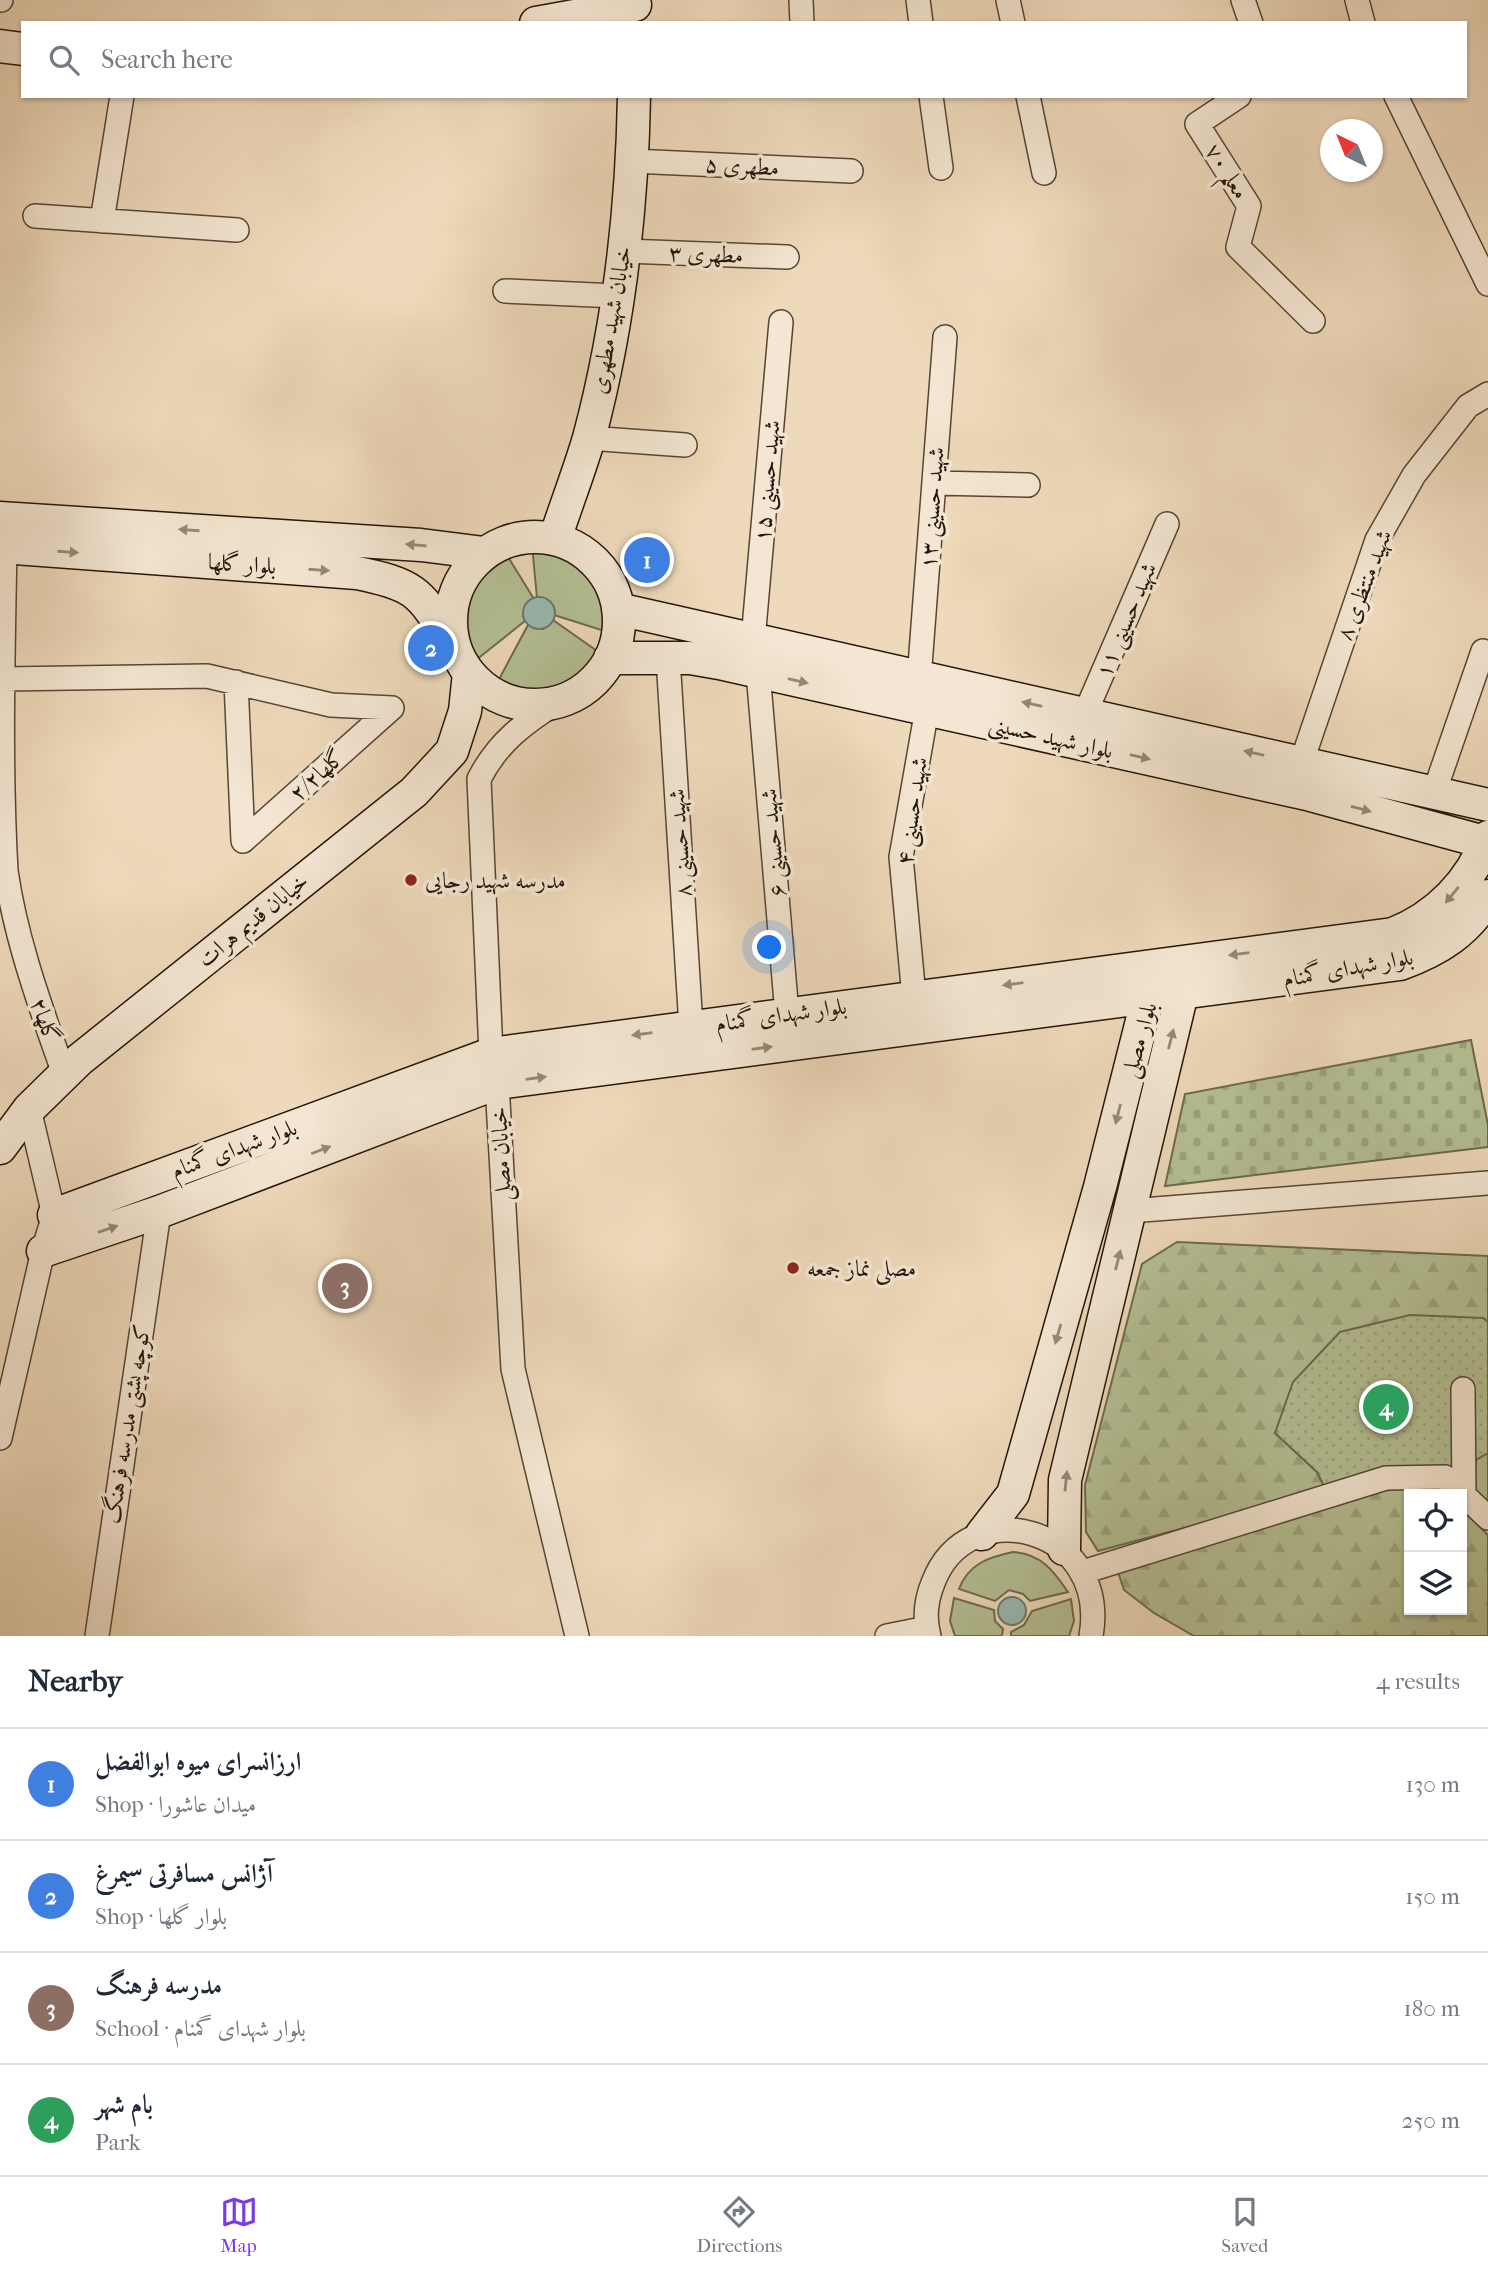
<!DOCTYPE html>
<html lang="en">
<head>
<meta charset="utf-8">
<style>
  :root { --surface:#fff; --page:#f2f2f3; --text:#1f2937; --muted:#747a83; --line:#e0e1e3; --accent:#7c3aed }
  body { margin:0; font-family:"IM FELL French Canon",Amiri,serif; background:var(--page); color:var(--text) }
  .controls { position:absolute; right:21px; bottom:21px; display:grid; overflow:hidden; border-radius:0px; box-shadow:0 2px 5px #0004 }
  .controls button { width:63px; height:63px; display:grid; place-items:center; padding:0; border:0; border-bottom:2px solid var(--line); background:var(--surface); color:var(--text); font:35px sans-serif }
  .compass { position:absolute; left:1320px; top:119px; width:63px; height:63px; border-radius:50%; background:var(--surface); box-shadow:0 2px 5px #0004; rotate:317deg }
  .you { position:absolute; left:770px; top:948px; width:24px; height:24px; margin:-18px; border:5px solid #fff; border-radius:50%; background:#1a73e8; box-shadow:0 0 0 10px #1a73e833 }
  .badge { display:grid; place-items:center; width:46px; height:46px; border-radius:50%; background:var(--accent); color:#fff; font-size:23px; font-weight:700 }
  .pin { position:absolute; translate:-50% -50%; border:4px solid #fff; box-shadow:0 2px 7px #0006 }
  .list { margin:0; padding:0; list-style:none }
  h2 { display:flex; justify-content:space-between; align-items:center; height:91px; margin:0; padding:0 28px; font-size:30px }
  h2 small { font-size:23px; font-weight:400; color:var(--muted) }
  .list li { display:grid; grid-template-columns:46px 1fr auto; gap:21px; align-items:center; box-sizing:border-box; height:112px; padding:0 28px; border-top:2px solid var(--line) }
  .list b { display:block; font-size:26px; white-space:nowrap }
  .list p { margin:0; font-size:23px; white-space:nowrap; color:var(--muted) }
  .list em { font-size:23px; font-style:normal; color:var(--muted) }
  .icon { flex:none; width:38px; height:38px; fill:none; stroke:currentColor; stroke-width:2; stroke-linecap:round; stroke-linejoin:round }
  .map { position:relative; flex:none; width:1488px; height:1636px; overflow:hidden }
  .search { position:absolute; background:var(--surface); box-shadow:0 2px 5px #0004; left:21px; right:21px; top:21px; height:77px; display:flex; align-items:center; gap:18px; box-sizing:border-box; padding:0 24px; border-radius:0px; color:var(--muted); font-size:26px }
  .sheet { height:539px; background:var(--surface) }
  nav { display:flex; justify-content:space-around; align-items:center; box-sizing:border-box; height:98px; border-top:2px solid var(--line); background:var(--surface); font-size:19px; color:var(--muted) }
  nav a { display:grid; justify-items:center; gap:4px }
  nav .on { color:var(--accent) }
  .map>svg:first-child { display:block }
  .grass { fill:#b4c094; stroke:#6c6a4f; stroke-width:2 }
  .forest { fill:url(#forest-firs); stroke:#6c6a4f; stroke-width:2 }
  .cemetery { fill:url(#cemetery-stones); stroke:#6c6a4f; stroke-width:2 }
  .park { fill:url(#park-dots); stroke:#6c6a4f; stroke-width:2 }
  .water { fill:#99bab2; stroke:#6a786f; stroke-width:2 }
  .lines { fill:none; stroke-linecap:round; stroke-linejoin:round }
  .street-casing { stroke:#564636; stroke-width:26 }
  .secondary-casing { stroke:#24150a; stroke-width:35 }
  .street { stroke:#f4e6d2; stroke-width:23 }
  .secondary { stroke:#f4e6d2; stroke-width:32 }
  .oneway { fill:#968878 }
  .poi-dot { fill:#8f2418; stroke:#f4e6d2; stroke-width:2.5 }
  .labels { text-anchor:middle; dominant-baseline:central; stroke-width:7; stroke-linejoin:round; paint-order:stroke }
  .street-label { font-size:23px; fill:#24150a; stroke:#f4e6d2 }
  .poi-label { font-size:23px; fill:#24150a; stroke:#f4e6d2; text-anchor:start }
</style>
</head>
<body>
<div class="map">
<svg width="1488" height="1636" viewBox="0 0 1488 1636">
  <defs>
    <pattern id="forest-firs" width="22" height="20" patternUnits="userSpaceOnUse" patternTransform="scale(1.75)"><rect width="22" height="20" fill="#b4c094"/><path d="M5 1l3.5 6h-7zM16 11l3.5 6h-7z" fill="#9ba47e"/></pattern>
    <pattern id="cemetery-stones" width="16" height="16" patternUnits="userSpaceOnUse" patternTransform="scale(1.75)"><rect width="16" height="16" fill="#b4c094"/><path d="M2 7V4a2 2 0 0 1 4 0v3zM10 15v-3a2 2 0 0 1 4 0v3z" fill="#9ba47e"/></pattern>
    <pattern id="park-dots" width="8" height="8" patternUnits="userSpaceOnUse" patternTransform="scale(1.75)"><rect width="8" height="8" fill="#b4c094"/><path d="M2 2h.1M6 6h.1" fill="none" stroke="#9ba47e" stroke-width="1.8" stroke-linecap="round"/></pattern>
  </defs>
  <rect width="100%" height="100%" fill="#eed9ba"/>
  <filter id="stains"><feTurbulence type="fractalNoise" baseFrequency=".00286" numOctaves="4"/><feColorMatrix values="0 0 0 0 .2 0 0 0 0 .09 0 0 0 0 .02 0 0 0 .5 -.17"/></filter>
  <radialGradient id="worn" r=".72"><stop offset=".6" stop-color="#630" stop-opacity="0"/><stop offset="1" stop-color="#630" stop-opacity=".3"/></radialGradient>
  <path class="grass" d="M 531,535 C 593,539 622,573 617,635 L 554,615 L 554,610 L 537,598 Z
    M 500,544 L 534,599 L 529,601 L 523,616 L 525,621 L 471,664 C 446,617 453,573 500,544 Z
    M 553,620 L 607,658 C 577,692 538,709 496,685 L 528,625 L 543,629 Z
    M 1013,1552 C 1041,1554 1053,1570 1068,1592 L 1030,1601 L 1023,1594 L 1009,1590 L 995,1601 L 959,1589 C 968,1564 989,1557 1013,1552 Z
    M 954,1598 L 994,1610 L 995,1621 L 1003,1629 L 1002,1636 L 955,1636 L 950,1621 Z
    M 1071,1599 L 1074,1621 L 1069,1636 L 1011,1636 L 1011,1632 L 1024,1625 L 1032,1611 Z"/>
  <path class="forest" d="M 1177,1242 L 1488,1256 L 1488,1322 L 1483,1318 L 1275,1433 L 1317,1472 L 1326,1490 L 1098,1551 L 1086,1532 L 1085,1485 L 1142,1264 Z
    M 1488,1452 L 1488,1506 L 1473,1492 L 1476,1459 Z
    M 1389,1487 L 1441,1489 L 1447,1494 L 1409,1494 L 1409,1610 L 1462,1610 L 1462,1509 L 1488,1535 L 1488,1636 L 1194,1636 L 1154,1613 L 1124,1590 L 1117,1569 Z"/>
  <path class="cemetery" d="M 1471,1040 L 1488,1125 L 1488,1147 L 1165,1186 L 1185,1094 Z"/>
  <path class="park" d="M 1410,1315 L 1483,1318 L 1488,1322 L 1488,1453 L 1476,1460 L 1470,1495 L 1446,1473 L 1326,1490 L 1317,1472 L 1275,1433 L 1293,1382 L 1340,1332 Z"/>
  <path class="water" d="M523 613a16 16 0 1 1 32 0a16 16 0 1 1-32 0Z
    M998 1611a14 14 0 1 1 28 0a14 14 0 1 1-28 0Z"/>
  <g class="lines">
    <g class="street-casing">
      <path id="street" d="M 0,0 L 1,0
        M 801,0 L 802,23
        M 918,0 L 921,23
        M 1008,0 L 1013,23
        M 1243,0 L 1251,23
        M 1357,0 L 1363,23
        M 931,96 L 941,168
        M 1028,96 L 1044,173
        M 1239,96 L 1197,124 L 1249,206 L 1238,247 L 1313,321
        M 1396,96 L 1488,284
        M 632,161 L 851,171
        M 35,216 L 237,230
        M 102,221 L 122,96
        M 625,251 L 787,257
        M 505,291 L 617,296
        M 588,438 L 685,445
        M 934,483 L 1028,485
        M 5,547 C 3,653 0,767 6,871 C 16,941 41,1008 64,1074
        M 753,640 L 781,322
        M 668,658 L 691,1027
        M 758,672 L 787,1014
        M 3,679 L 207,676 L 331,705 L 392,708 L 243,841 L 236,682
        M 919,679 L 945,337
        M 559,701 C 524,723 498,742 479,779 L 491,1054 L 497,1083 L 513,1369 L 577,1636
        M 1084,716 L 1167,524
        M 1301,764 L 1377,540 L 1414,475 L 1468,406 L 1488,394
        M 1434,793 L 1483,651
        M 914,997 L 901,857 L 927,709
        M 1130,1211 L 1488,1183
        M 1463,1389 L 1464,1496
        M 0,1438 L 43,1251 L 54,1215 L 29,1109
        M 1083,1572 L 1386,1478 L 1445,1477 L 1488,1518
        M 97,1636 L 159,1212
        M 887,1636 L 927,1628
        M 929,1636 C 924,1618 926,1600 933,1583 C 968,1490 1110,1527 1091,1636"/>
    </g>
    <g class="secondary-casing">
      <path id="secondary" d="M 536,23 L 635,5
        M 0,46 L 23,49
        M 0,518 L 421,545 L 484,553
        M451 621a84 84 0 1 1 168 0a84 84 0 1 1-168 0Z
        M 555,539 C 566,505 579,472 589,438 C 619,326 632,212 634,96
        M 0,547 L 357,573 C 419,585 420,594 453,644
        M 618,609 L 1488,805
        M 610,658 L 690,658 L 719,663 L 1311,795 L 1488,843
        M 0,1148 L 29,1109 L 79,1060 L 414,792 L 452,751 L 465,711 L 469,673
        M 54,1215 L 491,1054 L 1393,934 C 1437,917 1471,882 1488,837
        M 43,1251 L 159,1212 L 497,1083 L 1400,964 C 1438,950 1468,932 1488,896
        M 982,1534 L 1013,1494 L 1100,1187 L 1148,997 L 1160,982
        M 1064,1549 L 1065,1480 L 1182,993 L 1179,973"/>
    </g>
    <use href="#street" class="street"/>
    <use href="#secondary" class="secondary"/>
  </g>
  <defs><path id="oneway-solid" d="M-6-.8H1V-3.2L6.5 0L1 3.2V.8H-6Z" transform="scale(1.75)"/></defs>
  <g class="oneway">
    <use href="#oneway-solid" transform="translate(189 530) rotate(-176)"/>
    <use href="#oneway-solid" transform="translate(416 545) rotate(-175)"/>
    <use href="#oneway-solid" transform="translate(68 552) rotate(4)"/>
    <use href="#oneway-solid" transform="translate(319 570) rotate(4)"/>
    <use href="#oneway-solid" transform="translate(798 681) rotate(13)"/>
    <use href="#oneway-solid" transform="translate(1032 704) rotate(-167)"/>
    <use href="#oneway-solid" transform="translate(1254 753) rotate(-167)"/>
    <use href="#oneway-solid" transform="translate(1140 757) rotate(13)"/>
    <use href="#oneway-solid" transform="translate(1361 809) rotate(15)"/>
    <use href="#oneway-solid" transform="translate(1452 895) rotate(129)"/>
    <use href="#oneway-solid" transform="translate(1239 954) rotate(173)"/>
    <use href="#oneway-solid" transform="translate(1013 984) rotate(172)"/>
    <use href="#oneway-solid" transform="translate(642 1034) rotate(172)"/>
    <use href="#oneway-solid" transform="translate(1171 1039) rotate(-76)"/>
    <use href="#oneway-solid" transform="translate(762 1048) rotate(-8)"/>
    <use href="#oneway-solid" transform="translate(536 1078) rotate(-8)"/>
    <use href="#oneway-solid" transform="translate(1118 1114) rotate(104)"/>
    <use href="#oneway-solid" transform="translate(321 1150) rotate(-21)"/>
    <use href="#oneway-solid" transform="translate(108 1229) rotate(-19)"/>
    <use href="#oneway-solid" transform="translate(1118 1260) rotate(-76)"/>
    <use href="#oneway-solid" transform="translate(1058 1334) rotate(106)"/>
    <use href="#oneway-solid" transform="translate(1066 1481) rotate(-84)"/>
  </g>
  <g class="poi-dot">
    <circle cx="411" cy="880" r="7"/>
    <circle cx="793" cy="1268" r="7"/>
  </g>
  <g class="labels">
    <g class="street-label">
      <text transform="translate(742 166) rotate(3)">مطهری ۵</text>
      <text transform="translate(1227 171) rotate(58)">معلم ۷۰</text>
      <text transform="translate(706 254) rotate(2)">مطهری ۳</text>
      <text transform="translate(611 320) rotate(-80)">خیابان شهید مطهری</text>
      <text transform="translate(767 481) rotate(-85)">شهید حسینی ۱۵</text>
      <text transform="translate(932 508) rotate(-86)">شهید حسینی ۱۳</text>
      <text transform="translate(242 564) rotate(4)">بلوار گلها</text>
      <text transform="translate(1364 585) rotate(-69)">شهید منتظری ۸</text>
      <text transform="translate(1126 620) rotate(-67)">شهید حسینی ۱۱</text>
      <text transform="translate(1051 737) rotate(13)">بلوار شهید حسینی</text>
      <text transform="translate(317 775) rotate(-42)">گلها۲/۲</text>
      <text transform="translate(912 811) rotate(-82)">شهید حسینی ۴</text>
      <text transform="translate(680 843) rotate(-94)">شهید حسینی ۸</text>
      <text transform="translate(773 843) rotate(-95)">شهید حسینی ۶</text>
      <text transform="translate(253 920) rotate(-39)">خیابان قدیم هرات</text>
      <text transform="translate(1348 968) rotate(-10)">بلوار شهدای گمنام</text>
      <text transform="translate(781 1015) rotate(-8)">بلوار شهدای گمنام</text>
      <text transform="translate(45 1020) rotate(71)">گلها۲</text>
      <text transform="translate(1139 1040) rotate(-74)">بلوار مصلی</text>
      <text transform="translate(234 1149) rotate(-20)">بلوار شهدای گمنام</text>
      <text transform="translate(501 1154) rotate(-93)">خیابان مصلی</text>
      <text transform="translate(127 1424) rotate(-81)">کوچه پشتی مدرسه فرهنگ</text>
    </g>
    <g class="poi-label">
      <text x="425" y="880">مدرسه شهید رجایی</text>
      <text x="807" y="1268">مصلی نماز جمعه</text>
    </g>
  </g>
  <rect width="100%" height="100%" filter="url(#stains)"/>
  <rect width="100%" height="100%" fill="url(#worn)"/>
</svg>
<div class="controls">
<button><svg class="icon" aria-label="locate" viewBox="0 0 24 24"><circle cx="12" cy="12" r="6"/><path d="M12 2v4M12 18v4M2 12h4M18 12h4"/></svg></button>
<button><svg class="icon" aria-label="layers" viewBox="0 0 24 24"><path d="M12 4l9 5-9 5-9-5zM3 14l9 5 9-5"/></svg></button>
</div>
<svg class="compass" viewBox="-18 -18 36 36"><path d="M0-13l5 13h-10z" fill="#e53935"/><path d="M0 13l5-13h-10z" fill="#747a83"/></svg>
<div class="you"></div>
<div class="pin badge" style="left:647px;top:560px;background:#3f7fe0">1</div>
<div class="pin badge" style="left:431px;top:648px;background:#3f7fe0">2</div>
<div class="pin badge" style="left:345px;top:1286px;background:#8d6e63">3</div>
<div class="pin badge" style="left:1386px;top:1407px;background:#2e9e5b">4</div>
<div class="search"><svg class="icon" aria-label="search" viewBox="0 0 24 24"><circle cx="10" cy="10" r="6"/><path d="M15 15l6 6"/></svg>Search here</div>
</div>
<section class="sheet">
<h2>Nearby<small>4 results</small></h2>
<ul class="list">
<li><span class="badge" style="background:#3f7fe0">1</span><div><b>ارزانسرای میوه ابوالفضل</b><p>Shop · میدان عاشورا</p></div><em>130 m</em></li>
<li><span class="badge" style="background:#3f7fe0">2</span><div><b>آژانس مسافرتی سیمرغ</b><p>Shop · بلوار گلها</p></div><em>150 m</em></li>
<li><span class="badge" style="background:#8d6e63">3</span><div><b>مدرسه فرهنگ</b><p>School · بلوار شهدای گمنام</p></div><em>180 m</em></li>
<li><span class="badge" style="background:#2e9e5b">4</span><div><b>بام شهر</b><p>Park</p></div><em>250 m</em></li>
</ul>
</section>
<nav>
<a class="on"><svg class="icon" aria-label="map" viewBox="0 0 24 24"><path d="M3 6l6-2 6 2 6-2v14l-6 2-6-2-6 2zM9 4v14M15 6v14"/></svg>Map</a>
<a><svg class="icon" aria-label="directions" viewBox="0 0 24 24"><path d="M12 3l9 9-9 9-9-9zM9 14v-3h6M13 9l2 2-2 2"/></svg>Directions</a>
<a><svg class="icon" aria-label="saved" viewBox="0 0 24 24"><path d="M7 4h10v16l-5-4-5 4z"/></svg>Saved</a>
</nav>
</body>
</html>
